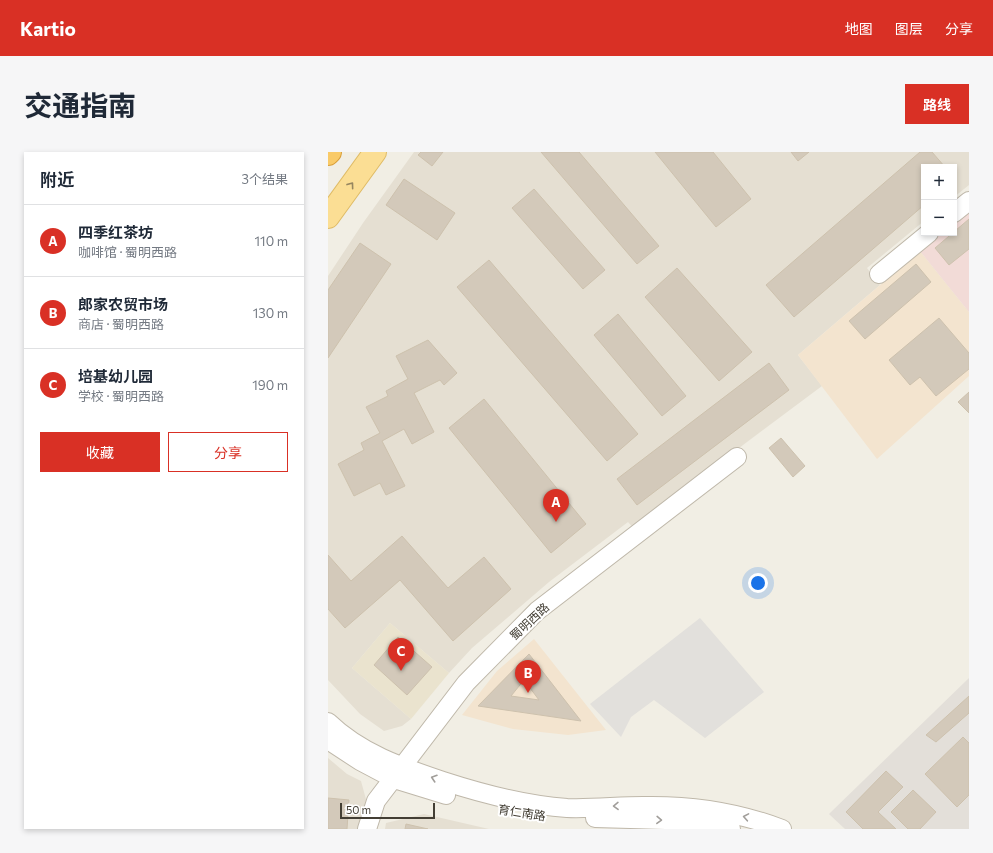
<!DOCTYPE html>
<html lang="zh">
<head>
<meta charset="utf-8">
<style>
  :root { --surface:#fff; --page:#f6f6f7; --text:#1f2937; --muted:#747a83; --line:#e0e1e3; --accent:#d93025 }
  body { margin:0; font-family:Commissioner,"Noto Sans SC",sans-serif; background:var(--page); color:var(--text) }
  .controls { position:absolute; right:12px; top:12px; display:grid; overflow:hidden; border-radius:0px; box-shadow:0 2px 6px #0003 }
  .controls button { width:36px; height:36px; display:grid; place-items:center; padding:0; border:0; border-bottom:1px solid var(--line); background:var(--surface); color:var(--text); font:20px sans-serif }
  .scale { position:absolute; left:12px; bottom:10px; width:95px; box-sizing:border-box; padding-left:4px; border:2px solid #433e34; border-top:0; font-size:11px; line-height:14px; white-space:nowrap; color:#433e34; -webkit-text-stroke:3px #fff; paint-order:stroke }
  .you { position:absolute; left:430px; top:431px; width:14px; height:14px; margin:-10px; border:3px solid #fff; border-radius:50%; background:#1a73e8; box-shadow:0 0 0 6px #1a73e833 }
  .badge { display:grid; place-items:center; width:26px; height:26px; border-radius:50%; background:var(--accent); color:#fff; font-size:13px; font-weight:700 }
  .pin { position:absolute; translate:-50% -33px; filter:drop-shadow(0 1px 2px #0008) }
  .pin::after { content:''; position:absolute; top:21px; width:14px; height:12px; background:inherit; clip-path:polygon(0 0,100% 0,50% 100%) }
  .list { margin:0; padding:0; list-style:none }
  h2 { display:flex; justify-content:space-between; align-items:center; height:52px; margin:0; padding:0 16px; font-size:17px }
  h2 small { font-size:13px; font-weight:400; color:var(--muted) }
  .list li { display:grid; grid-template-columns:26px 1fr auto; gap:12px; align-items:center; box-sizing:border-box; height:72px; padding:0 16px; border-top:1px solid var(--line) }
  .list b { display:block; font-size:15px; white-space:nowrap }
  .list p { margin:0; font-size:13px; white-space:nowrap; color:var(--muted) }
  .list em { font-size:13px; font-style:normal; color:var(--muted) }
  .actions { display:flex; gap:8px; padding:12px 16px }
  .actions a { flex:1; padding:9px 0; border:1px solid var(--accent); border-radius:0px; text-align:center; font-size:14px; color:var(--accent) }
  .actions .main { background:var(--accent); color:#fff }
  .map { position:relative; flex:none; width:641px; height:677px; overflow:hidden; border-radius:0px }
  header { display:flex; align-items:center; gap:24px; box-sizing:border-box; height:56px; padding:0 20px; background:var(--accent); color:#fff }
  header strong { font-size:19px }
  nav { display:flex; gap:22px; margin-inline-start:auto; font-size:14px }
  .intro { display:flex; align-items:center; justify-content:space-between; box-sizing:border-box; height:96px; padding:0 24px }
  h1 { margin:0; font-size:28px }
  .button { padding:10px 18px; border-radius:0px; background:var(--accent); color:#fff; font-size:14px; font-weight:700 }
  main { display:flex; gap:24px; padding:0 24px }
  aside { flex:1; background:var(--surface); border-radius:0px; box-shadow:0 2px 6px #0003 }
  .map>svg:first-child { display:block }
  .residential { fill:#e5dfd2 }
  .commercial { fill:#f3e4cf }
  .industrial { fill:#e3dfd9 }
  .education { fill:#eae3ce }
  .medical { fill:#f2dbd7 }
  .parking { fill:#e2e0dc }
  .building { fill:#d3c9ba; stroke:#cdc1ad; fill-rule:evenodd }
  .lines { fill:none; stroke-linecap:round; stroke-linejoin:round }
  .minor-casing { stroke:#bfb8aa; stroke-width:20 }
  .major-casing { stroke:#dfbb65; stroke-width:24 }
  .highway-casing { stroke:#d89e38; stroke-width:24 }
  .minor { stroke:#fff; stroke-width:18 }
  .major { stroke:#fbde94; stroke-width:22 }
  .highway { stroke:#f9ca68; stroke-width:22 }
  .oneway { stroke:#96865f }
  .oneway2 { stroke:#a19e9a }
  .labels { text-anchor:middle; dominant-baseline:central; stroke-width:4; stroke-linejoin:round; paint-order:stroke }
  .street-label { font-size:12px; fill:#433e34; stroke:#fff }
</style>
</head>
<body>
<header>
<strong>Kartio</strong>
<nav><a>地图</a><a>图层</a><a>分享</a></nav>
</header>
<div class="intro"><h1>交通指南</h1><a class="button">路线</a></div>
<main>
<aside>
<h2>附近<small>3个结果</small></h2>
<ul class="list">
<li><span class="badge">A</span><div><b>四季红茶坊</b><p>咖啡馆 · 蜀明西路</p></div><em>110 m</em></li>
<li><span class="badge">B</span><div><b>郎家农贸市场</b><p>商店 · 蜀明西路</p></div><em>130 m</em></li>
<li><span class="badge">C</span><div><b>培基幼儿园</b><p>学校 · 蜀明西路</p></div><em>190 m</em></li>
</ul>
<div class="actions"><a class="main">收藏</a><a>分享</a></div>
</aside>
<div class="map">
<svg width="641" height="677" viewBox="0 0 641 677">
  <rect width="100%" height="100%" fill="#f1eee4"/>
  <path class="residential" d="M 86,0 L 641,0 L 641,33 L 626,45 L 626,15 L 596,15 L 596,69 L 539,116 L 552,133 L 470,203 L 494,234 L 415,293 L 308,379 L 300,370 L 221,430 L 144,496 L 121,521 L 62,471 L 24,516 L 83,567 L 74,574 L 56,579 L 32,562 L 0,528 L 0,124 L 35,71 Z
    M 0,606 L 19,622 L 33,629 L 39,651 L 34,677 L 0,677 Z
    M 96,662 L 161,677 L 57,677 L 58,671 Z"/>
  <path class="commercial" d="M 592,99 L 641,160 L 641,224 L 549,307 L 470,203 Z
    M 206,487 L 278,578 L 240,583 L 185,577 L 134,563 L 169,519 Z"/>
  <path class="industrial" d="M 641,526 L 641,677 L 517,677 L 501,662 Z"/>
  <path class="education" d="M 62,471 L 121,521 L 83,567 L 24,516 Z"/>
  <path class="medical" d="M 641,58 L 641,160 L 592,99 L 614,81 L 626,81 L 626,71 Z"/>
  <path class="parking" d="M 372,466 L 436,540 L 377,586 L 326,548 L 303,565 L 293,585 L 262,552 Z"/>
  <path class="building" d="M 93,0 L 115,0 L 104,14 L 90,3 Z
    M 213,0 L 251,0 L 331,94 L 309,112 Z
    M 327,0 L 385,0 L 423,47 L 388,75 Z
    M 463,0 L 481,0 L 470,9 Z
    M 592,0 L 604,0 L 617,15 L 596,15 L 596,53 L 466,165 L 438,133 Z
    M 76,27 L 127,61 L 109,88 L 58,53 Z
    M 206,37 L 277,118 L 255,137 L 184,56 Z
    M 641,67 L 641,97 L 621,113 L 607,96 Z
    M 32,91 L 63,112 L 0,206 L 0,138 Z
    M 161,108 L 310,282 L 279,309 L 129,135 Z
    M 588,112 L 603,130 L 537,187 L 521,169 Z
    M 349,116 L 424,200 L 391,229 L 317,145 Z
    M 290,162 L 358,244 L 334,264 L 266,183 Z
    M 611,166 L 641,201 L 641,217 L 608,244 L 592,225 L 582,233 L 561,208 Z
    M 100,188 L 129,221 L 116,233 L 112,228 L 86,241 L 106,280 L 84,292 L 76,277 L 54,289 L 77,334 L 58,343 L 52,331 L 26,344 L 10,312 L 36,298 L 33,291 L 52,281 L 38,255 L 60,244 L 58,239 L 80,227 L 68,204 Z
    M 441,211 L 461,238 L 309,353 L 289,327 Z
    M 641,240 L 641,261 L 630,250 Z
    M 156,247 L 258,372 L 223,401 L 121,276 Z
    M 453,286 L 477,314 L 465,325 L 441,296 Z
    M 74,384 L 120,436 L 156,405 L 183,437 L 125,489 L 72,428 L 17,476 L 0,457 L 0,403 L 23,429 Z
    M 70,485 L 104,515 L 79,543 L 46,513 Z
    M 201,502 L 253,569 L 150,554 ZM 196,528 L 211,548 L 183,544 Z
    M 641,544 L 641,561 L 608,590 L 598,583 Z
    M 635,585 L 641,591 L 641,643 L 629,655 L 597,622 Z
    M 558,619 L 575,635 L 550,660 L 568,677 L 535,677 L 518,660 Z
    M 585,638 L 608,660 L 592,677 L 580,677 L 563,660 Z
    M 0,646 L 21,648 L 19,677 L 0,677 Z
    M 78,672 L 100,677 L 77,677 Z"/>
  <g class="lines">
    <g class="minor-casing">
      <path id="minor" d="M 626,61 L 641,49
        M 551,122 L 601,81
        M 0,570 C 32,601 73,615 115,629 C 155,642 196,653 239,656 C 264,657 290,654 315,654 C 362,653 410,660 454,677
        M 0,588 L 32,609 L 66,627 L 118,643
        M 267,666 L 338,668 L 403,677
        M 39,677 L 48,649 L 138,531 L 209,459 L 409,305"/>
    </g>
    <g class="major-casing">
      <path id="major" d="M 0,65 L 47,0"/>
    </g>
    <g class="highway-casing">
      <path id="highway" d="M 0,2 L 2,0"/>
    </g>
    <use href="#minor" class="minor"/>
    <use href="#major" class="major"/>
    <use href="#highway" class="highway"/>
  </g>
  <defs><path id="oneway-chevron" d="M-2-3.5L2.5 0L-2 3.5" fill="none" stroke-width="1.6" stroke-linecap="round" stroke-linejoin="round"/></defs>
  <use class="oneway" href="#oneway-chevron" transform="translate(23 33) rotate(-54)"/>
  <g class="oneway2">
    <use href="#oneway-chevron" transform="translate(106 626) rotate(-162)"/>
    <use href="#oneway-chevron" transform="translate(288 654) rotate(179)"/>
    <use href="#oneway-chevron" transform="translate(418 665) rotate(-170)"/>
    <use href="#oneway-chevron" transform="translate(331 668) rotate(2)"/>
  </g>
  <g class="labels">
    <g class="street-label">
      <text transform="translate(201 469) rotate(-43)">蜀明西路</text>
      <text transform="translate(194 660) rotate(9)">育仁南路</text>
    </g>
  </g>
</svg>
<div class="controls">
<button>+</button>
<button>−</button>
</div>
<div class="scale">50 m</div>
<div class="you"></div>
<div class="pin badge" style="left:228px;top:370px">A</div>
<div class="pin badge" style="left:200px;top:541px">B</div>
<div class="pin badge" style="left:73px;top:519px">C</div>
</div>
</main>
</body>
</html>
